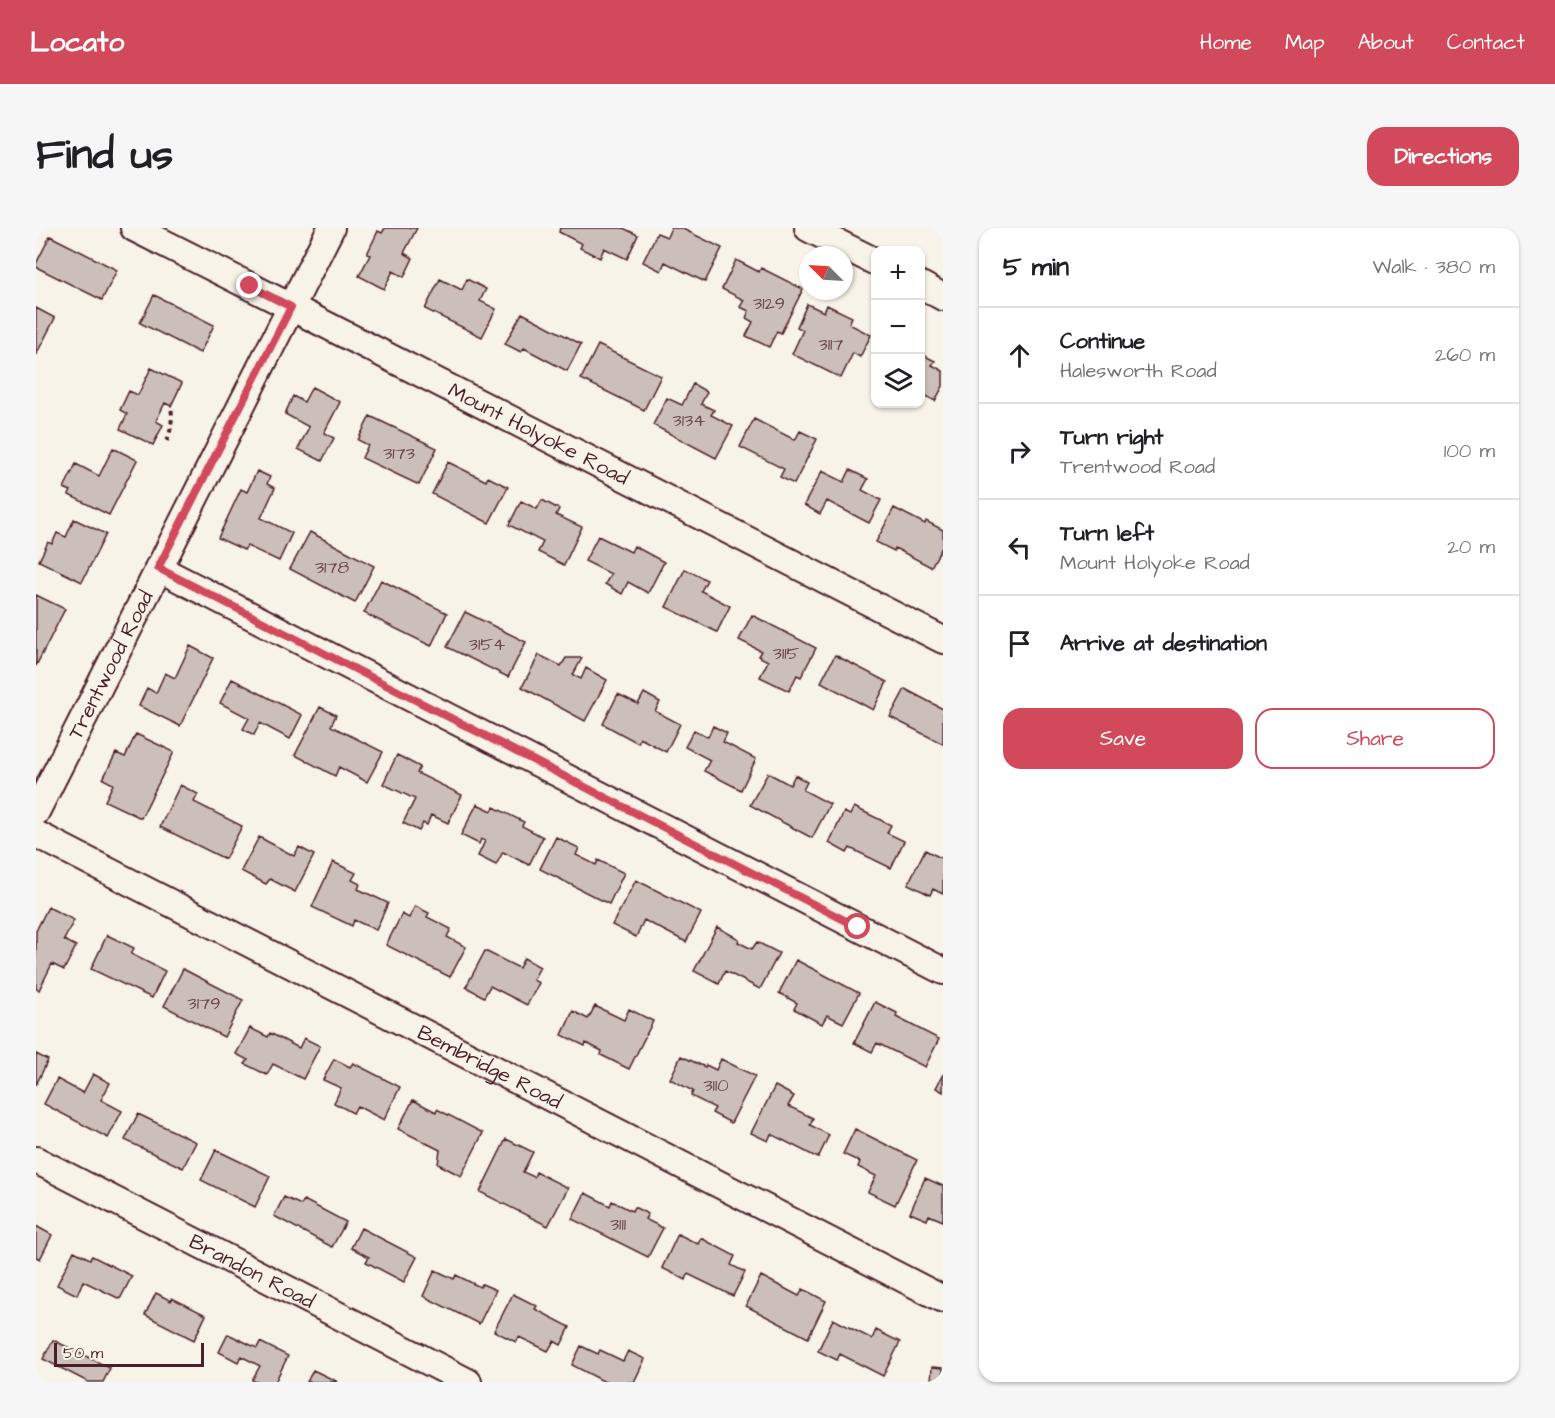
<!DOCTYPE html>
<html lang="en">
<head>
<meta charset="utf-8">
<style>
  :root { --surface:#fff; --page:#f6f6f6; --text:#202124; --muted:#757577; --line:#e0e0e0; --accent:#d1495b }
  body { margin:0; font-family:"Architects Daughter",sans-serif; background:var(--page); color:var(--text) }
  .controls { position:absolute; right:18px; top:18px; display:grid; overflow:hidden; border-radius:12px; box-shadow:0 2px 4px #0004 }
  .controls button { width:54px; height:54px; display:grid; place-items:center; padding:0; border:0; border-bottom:2px solid var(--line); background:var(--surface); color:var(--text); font:30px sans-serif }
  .compass { position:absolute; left:763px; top:18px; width:54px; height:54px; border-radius:50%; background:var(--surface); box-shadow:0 2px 4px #0004; rotate:294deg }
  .scale { position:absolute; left:18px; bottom:15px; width:150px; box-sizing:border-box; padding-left:6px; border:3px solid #4a1f2b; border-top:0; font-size:16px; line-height:21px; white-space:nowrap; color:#4a1f2b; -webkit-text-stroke:4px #f7f3e8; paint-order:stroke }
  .stop { position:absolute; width:18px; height:18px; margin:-14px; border:4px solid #d1495b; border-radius:50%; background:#fff }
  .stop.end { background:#d1495b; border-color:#fff; box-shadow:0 2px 6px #0008 }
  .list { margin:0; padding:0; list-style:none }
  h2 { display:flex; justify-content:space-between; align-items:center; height:78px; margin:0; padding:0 24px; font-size:26px }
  h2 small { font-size:20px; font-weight:400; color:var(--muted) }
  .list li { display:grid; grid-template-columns:39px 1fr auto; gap:18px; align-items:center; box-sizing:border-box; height:96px; padding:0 24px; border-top:2px solid var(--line) }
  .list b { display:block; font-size:22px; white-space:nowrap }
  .list p { margin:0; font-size:20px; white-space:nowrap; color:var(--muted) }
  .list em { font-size:20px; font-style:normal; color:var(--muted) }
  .actions { display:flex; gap:12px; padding:18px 24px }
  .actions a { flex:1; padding:14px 0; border:2px solid var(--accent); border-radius:18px; text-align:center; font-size:21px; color:var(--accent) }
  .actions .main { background:var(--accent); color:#fff }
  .icon { flex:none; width:33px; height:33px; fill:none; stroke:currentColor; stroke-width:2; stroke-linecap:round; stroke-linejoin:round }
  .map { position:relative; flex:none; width:907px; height:1154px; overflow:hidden; border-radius:18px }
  header { display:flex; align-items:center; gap:36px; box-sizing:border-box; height:84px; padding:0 30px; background:var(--accent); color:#fff }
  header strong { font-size:28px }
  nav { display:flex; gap:33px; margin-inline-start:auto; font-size:21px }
  .intro { display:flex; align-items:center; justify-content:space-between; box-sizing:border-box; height:144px; padding:0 36px }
  h1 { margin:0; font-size:42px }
  .button { padding:15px 27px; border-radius:18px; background:var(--accent); color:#fff; font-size:21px; font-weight:700 }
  main { display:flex; gap:36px; padding:0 36px }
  aside { flex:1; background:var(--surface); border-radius:18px; box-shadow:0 2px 4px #0004 }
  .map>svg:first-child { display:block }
  .building { fill:#ccbfb9; stroke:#4a1f2b; stroke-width:1.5 }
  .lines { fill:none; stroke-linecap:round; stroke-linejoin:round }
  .minor-casing { stroke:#4a1f2b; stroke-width:30 }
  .path { stroke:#4a1f2b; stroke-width:4; stroke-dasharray:4.5 4.5; stroke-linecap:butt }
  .minor { stroke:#f7f3e8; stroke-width:26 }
  .route { stroke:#d1495b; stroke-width:8 }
  .labels { text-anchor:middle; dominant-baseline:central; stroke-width:6; stroke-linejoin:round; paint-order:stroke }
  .number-label { font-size:18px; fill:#6a474e }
  .street-label { font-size:21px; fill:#4a1f2b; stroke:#f7f3e8 }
</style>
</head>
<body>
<header>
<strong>Locato</strong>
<nav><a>Home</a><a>Map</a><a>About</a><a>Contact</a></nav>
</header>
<div class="intro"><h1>Find us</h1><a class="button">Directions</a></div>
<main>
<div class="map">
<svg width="907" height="1154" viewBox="0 0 907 1154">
  <rect width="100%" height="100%" fill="#f7f3e8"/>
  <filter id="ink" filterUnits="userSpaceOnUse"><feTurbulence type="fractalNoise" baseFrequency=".0167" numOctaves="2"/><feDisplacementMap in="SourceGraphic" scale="12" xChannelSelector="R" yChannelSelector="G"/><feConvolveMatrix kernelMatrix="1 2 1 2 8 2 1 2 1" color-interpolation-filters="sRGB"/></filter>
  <g filter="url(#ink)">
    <path class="building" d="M 349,0 L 381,0 L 368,25 L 377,30 L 368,49 L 357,43 L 348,61 L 323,48 L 334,27 L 331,26 L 342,3 L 346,5 Z
      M 524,0 L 587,0 L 602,7 L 591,31 L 568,20 L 564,30 L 544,20 L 546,16 L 523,4 Z
      M 635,0 L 645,0 L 686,20 L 669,54 L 629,34 L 625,43 L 607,34 L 621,5 L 631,9 Z
      M 14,8 L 81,42 L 66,72 L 0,39 L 0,36 Z
      M 700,32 L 723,44 L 725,40 L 767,61 L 745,105 L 741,103 L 733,119 L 710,108 L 717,94 L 710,90 L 713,83 L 704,79 L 708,72 L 686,61 Z
      M 404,51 L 426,62 L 431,51 L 450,61 L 444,73 L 460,81 L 446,109 L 389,81 Z
      M 118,67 L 178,97 L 164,125 L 104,95 Z
      M 771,76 L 788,84 L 791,77 L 816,89 L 813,96 L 835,107 L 824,129 L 817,125 L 805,150 L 756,126 L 767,102 L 761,99 Z
      M 0,80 L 19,90 L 0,127 Z
      M 486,85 L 545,116 L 531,143 L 488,120 L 485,124 L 469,116 Z
      M 562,117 L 625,148 L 608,182 L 545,151 Z
      M 885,126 L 899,133 L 896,137 L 907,143 L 907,158 L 899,173 L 885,165 Z
      M 115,140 L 146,155 L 135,178 L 129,175 L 120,193 L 127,197 L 117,217 L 84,201 L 91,186 L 84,182 L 93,163 L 102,167 Z
      M 657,156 L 671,164 L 665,176 L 678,182 L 675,187 L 697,198 L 680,230 L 617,197 L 631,170 L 646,177 Z
      M 276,159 L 304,174 L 288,205 L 298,210 L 286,233 L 262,221 L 273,199 L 249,186 L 257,168 L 268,174 Z
      M 334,188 L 401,220 L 383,257 L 326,230 L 332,217 L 322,212 Z
      M 718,191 L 759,212 L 764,203 L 781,211 L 758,256 L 744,249 L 748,241 L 704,219 Z
      M 77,220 L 101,232 L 73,287 L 33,267 L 35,263 L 28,260 L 40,236 L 63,248 Z
      M 412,234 L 450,253 L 452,249 L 472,259 L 453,295 L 396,266 Z
      M 814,242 L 832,251 L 826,262 L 845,272 L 833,295 L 791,273 L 784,286 L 768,277 L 786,243 L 808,254 Z
      M 221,243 L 234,249 L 231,256 L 239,260 L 225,290 L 256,305 L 243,333 L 211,318 L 208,322 L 182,310 L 205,261 L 211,264 Z
      M 506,272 L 523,281 L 520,287 L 546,299 L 528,337 L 502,324 L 507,314 L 473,297 L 485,273 L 501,281 Z
      M 858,280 L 889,296 L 890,293 L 907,302 L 907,317 L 895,339 L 859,320 L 858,323 L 840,314 Z
      M 38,291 L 70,306 L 46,354 L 3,333 L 12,314 L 16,316 L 21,305 L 30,309 Z
      M 274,304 L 338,338 L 319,375 L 254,341 Z
      M 562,308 L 595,324 L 598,318 L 628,334 L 612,365 L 592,354 L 586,366 L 569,356 L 575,346 L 549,333 Z
      M 649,341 L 671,352 L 665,363 L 694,378 L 681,404 L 630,379 Z
      M 345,352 L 411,385 L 395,418 L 328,385 Z
      M 0,367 L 29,381 L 0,438 Z
      M 429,384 L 490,414 L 472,449 L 411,419 Z
      M 716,387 L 780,420 L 765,449 L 761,447 L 753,463 L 724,449 L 732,433 L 722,428 L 725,423 L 703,412 Z
      M 154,418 L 177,430 L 144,498 L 103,478 L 111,460 L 120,465 L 129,445 L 139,450 Z
      M 503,427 L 525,438 L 530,430 L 546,430 L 537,447 L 545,451 L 550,440 L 571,452 L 549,493 L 486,459 Z
      M 799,427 L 851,454 L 837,482 L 785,454 Z
      M 196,451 L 266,487 L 254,511 L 224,495 L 218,507 L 207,501 L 213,490 L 184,475 Z
      M 869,461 L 907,481 L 907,516 L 854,489 Z
      M 608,465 L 624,474 L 619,483 L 644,496 L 630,524 L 604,510 L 602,515 L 567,496 L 582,466 L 602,476 Z
      M 284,479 L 300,487 L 295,498 L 347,524 L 331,554 L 303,539 L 299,548 L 259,527 Z
      M 677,498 L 691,505 L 687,514 L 720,531 L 705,562 L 668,543 L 674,532 L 649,519 L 658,502 L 672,509 Z
      M 100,506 L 138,524 L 105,590 L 69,573 L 77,556 L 67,551 L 80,525 L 89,529 Z
      M 361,527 L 384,539 L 381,545 L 426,567 L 412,595 L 395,587 L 391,597 L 387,595 L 383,603 L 367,595 L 379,571 L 347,556 Z
      M 732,545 L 754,557 L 759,547 L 771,554 L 767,562 L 794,576 L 776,610 L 714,577 Z
      M 144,557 L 162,566 L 158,574 L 206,598 L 189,631 L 124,599 Z
      M 441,576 L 456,583 L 458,579 L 488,594 L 486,598 L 507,609 L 493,637 L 467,624 L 460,637 L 442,628 L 449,613 L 445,611 L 443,616 L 425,607 Z
      M 818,579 L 855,597 L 851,605 L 868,613 L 855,640 L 814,620 L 811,625 L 793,615 L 808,584 L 814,587 Z
      M 223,609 L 258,628 L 263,619 L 278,627 L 259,664 L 234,651 L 230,656 L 205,643 Z
      M 520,609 L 543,620 L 540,627 L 560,637 L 562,632 L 588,645 L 573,676 L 504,641 Z
      M 889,622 L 907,631 L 907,666 L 897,661 L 894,667 L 872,656 Z
      M 297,634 L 320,645 L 316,652 L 324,656 L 322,661 L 352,675 L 340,702 L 318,692 L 316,698 L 276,679 Z
      M 600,652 L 665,685 L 650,714 L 608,692 L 600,709 L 576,697 Z
      M 379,678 L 393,685 L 391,689 L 415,701 L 411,709 L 430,719 L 414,749 L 350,717 L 366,686 L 373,690 Z
      M 12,679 L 38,692 L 28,712 L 40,718 L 28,742 L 16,736 L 3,762 L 0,761 L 0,703 Z
      M 681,699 L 703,711 L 702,714 L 716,721 L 721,714 L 743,725 L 724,761 L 689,743 L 683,756 L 658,743 Z
      M 71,707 L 98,720 L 95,726 L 129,743 L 116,770 L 55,741 Z
      M 449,723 L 483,740 L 488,730 L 504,739 L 497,752 L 503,755 L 491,777 L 454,758 L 448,769 L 430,759 Z
      M 760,732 L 823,765 L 807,795 L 791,787 L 786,796 L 758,781 L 761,775 L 743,765 Z
      M 147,741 L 207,772 L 188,809 L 128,778 Z
      M 839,774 L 861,785 L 860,789 L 903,811 L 889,839 L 841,815 L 836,824 L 818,815 Z
      M 559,778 L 588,792 L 593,781 L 617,793 L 593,841 L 565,827 L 566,823 L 550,815 L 549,818 L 526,807 L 537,783 L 552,791 Z
      M 214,800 L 232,809 L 234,805 L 263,820 L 268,810 L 284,818 L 267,851 L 237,836 L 231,847 L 209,836 L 212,832 L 200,826 Z
      M 0,826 L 12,832 L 0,857 Z
      M 645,828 L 669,839 L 670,837 L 680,842 L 685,831 L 719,848 L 695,895 L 676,885 L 679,880 L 655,868 L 657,863 L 634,851 Z
      M 298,831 L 314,839 L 317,835 L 364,859 L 348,892 L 321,878 L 317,885 L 298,875 L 305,860 L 287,852 Z
      M 57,846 L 74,855 L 65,872 L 86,883 L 72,910 L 8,876 L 21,851 L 47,865 Z
      M 907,846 L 907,864 L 900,860 Z
      M 739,858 L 758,868 L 752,878 L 777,890 L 774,897 L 793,907 L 782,930 L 735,906 L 732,913 L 715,905 Z
      M 377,872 L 400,884 L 401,881 L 447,905 L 425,948 L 402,936 L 404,922 L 362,901 Z
      M 102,886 L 160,914 L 147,940 L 89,912 Z
      M 819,901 L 881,932 L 859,977 L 832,964 L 840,948 L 822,939 L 824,934 L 807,926 Z
      M 470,911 L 497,924 L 487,944 L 498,949 L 500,944 L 532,960 L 512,998 L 444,964 Z
      M 180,922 L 234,948 L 219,979 L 165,952 Z
      M 889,950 L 907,958 L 907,993 L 893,987 L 891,992 L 874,985 Z
      M 549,965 L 574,978 L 576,973 L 596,983 L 598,979 L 612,986 L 609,991 L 627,1000 L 612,1029 L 536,991 Z
      M 248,969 L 265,977 L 268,972 L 310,994 L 296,1019 L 238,988 Z
      M 0,998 L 16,1007 L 4,1031 L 0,1029 Z
      M 325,1000 L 381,1029 L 368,1054 L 330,1034 L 333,1029 L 315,1020 Z
      M 642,1006 L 662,1016 L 665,1010 L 699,1028 L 695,1037 L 709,1044 L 697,1068 L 652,1046 L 650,1052 L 626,1040 Z
      M 38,1023 L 54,1031 L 56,1028 L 96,1048 L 84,1071 L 47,1053 L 41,1067 L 21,1057 Z
      M 399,1042 L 418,1051 L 420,1047 L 444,1059 L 446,1056 L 460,1062 L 443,1096 L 387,1068 Z
      M 725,1048 L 763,1068 L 767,1061 L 790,1073 L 772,1110 L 710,1078 Z
      M 120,1065 L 135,1073 L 136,1070 L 170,1087 L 158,1112 L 109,1087 Z
      M 477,1066 L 501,1078 L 499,1081 L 534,1099 L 525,1117 L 518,1113 L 512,1123 L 483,1109 L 480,1114 L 458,1103 Z
      M 797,1091 L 836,1111 L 840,1102 L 864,1114 L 847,1148 L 804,1126 L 801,1132 L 782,1123 Z
      M 192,1106 L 221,1120 L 224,1114 L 252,1128 L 239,1154 L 220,1154 L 216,1152 L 224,1138 L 205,1128 L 202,1134 L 183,1124 Z
      M 17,1112 L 74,1140 L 67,1154 L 52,1154 L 7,1131 Z
      M 545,1118 L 562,1126 L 564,1122 L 587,1133 L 592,1123 L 609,1131 L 598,1154 L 569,1154 L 536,1137 Z
      M 896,1139 L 907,1140 L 907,1154 L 895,1154 Z
      M 277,1142 L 302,1154 L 271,1154 Z"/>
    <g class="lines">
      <g class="minor-casing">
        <g id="minor">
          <path id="s1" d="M 98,0 L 255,79 L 907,412"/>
          <path d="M 772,0 L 840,34"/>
          <path d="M 885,57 L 907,69"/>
          <path d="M 122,340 L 907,743"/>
          <path id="s2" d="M 0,584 L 295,0"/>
          <path id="s3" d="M 0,606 L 907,1071"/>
          <path id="s4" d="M 0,932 L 432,1154"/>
        </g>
      </g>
      <path class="path" d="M 131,213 C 135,204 137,188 135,178"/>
      <use href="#minor" class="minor"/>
    </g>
  </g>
  <g class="lines" filter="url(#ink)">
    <path class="route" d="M 214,58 L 255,79 L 122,340 L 822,699"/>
  </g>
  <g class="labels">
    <g class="number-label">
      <text x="733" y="75">3129</text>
      <text x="795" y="116">3117</text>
      <text x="653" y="192">3134</text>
      <text x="363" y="225">3173</text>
      <text x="296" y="339">3178</text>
      <text x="451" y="416">3154</text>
      <text x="750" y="425">3115</text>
      <text x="168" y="775">3179</text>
      <text x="680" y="857">3110</text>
      <text x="582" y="996">3111</text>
    </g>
    <g class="street-label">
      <text stroke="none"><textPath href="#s1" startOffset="454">Mount Holyoke Road</textPath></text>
      <text stroke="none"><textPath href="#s2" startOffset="165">Trentwood Road</textPath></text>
      <text stroke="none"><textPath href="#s3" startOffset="510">Bembridge Road</textPath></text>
      <text stroke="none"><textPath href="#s4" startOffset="243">Brandon Road</textPath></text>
    </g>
  </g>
</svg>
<div class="controls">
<button>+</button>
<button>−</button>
<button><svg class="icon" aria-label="layers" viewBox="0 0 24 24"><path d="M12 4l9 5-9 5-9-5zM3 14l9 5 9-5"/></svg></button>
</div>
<svg class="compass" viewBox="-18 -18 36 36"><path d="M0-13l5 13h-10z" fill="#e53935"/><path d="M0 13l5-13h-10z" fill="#757577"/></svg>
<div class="scale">50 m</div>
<div class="stop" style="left:822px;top:699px"></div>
<div class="stop end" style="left:214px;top:58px"></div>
</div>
<aside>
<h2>5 min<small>Walk · 380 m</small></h2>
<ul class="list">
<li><svg class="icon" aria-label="ahead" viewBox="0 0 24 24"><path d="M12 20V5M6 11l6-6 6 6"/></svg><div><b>Continue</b><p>Halesworth Road</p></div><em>260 m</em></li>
<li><svg class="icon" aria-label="right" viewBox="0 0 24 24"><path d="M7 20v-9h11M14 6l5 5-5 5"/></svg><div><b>Turn right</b><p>Trentwood Road</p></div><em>100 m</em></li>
<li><svg class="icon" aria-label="left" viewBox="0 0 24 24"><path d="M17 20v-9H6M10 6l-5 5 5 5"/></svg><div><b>Turn left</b><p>Mount Holyoke Road</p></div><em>20 m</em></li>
<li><svg class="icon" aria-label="arrive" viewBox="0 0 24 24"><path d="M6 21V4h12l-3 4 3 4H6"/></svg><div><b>Arrive at destination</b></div></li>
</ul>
<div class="actions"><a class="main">Save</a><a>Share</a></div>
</aside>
</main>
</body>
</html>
